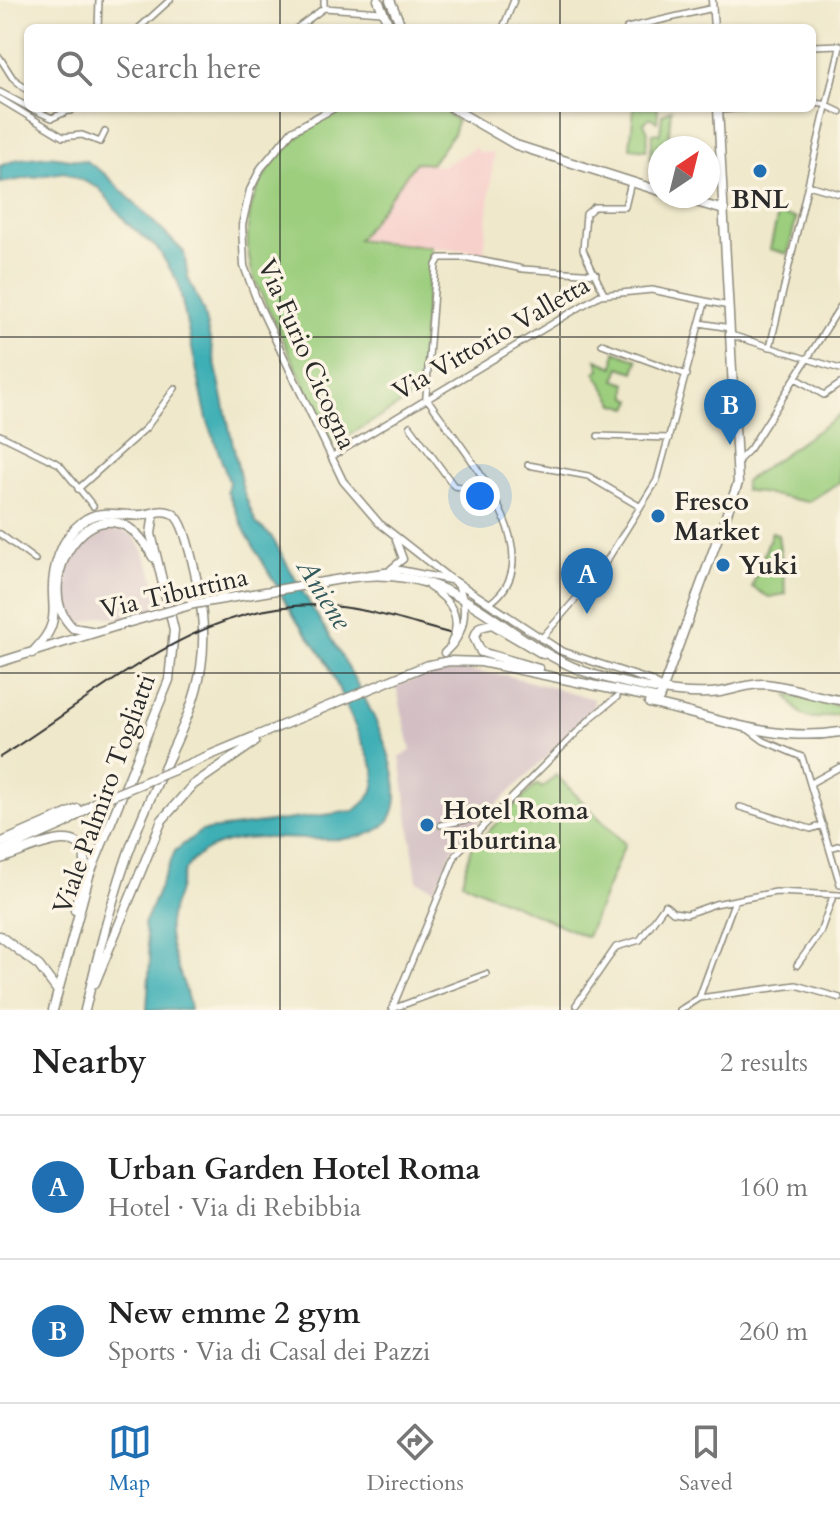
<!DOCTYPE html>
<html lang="en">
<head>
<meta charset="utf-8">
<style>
  :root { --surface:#fff; --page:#f6f6f6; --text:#222; --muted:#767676; --line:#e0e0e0; --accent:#1f6fb2 }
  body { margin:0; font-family:Cardo,serif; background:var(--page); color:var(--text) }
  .compass { position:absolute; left:648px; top:136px; width:72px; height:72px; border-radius:50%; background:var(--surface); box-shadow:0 2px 6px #0004; rotate:35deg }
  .you { position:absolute; left:480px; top:496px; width:28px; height:28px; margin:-20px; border:6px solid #fff; border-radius:50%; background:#1a73e8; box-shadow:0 0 0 12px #1a73e833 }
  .badge { display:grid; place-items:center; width:52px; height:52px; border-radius:50%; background:var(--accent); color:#fff; font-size:26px; font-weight:700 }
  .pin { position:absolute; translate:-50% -66px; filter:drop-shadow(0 2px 4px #0008) }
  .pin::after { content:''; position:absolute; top:42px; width:28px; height:24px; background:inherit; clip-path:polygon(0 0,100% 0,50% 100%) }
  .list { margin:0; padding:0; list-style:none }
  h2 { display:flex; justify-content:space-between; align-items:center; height:104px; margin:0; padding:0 32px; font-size:34px }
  h2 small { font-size:26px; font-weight:400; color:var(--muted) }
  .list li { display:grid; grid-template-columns:52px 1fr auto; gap:24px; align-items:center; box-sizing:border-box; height:144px; padding:0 32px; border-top:2px solid var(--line) }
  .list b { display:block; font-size:30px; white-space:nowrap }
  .list p { margin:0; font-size:26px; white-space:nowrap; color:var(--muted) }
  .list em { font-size:26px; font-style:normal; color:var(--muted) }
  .icon { flex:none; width:44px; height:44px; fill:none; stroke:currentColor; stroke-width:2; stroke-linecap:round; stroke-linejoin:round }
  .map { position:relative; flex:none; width:840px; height:1010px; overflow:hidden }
  .search { position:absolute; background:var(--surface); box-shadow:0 2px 6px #0004; left:24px; right:24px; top:24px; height:88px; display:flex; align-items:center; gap:20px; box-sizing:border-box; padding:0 28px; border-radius:12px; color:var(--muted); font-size:30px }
  .sheet { height:392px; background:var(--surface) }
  nav { display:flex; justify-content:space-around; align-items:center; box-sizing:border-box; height:112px; border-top:2px solid var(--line); background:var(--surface); font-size:22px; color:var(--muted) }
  nav a { display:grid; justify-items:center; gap:4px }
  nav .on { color:var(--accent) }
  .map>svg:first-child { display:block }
  .built { fill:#f7d0cc }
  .industrial { fill:#d2bec3 }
  .green { fill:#9cce7e; stroke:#647c54; stroke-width:2 }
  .water { fill:#3eafb5; stroke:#346d70; stroke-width:2 }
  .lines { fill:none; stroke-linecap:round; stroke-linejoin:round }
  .pedestrian-casing { stroke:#8d8a7b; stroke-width:7 }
  .minor-casing { stroke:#8d8a7b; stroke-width:8 }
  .tertiary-casing { stroke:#8d8a7b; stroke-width:9 }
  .primary-casing { stroke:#8d8a7b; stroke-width:11 }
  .pedestrian { stroke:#fff; stroke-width:4 }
  .minor { stroke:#fff; stroke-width:5 }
  .tertiary { stroke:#fff; stroke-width:6 }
  .primary { stroke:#fff; stroke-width:8 }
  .rail { stroke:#2b2b2b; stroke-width:2 }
  .primary-bridge-casing { stroke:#8d8a7b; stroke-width:11; stroke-linecap:butt }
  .primary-bridge { stroke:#fff; stroke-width:8 }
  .grid { fill:none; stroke:#2b2b2b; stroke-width:2; stroke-opacity:0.55 }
  .poi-dot { fill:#1f6fb2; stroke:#fcf5e5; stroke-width:3 }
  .labels { text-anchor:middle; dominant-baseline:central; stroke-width:7; stroke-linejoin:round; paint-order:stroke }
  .poi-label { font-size:26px; font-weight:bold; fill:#2b2b2b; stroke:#fcf5e5; text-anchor:start }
  .street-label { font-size:26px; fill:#2b2b2b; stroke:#fcf5e5 }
  .water-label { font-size:28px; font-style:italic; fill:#32595b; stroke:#fcf5e5 }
</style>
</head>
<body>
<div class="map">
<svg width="840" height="1010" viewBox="0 0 840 1010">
  <rect width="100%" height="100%" fill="#fcf5e5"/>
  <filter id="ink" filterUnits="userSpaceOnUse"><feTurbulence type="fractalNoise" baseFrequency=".0125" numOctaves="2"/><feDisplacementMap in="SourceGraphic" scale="16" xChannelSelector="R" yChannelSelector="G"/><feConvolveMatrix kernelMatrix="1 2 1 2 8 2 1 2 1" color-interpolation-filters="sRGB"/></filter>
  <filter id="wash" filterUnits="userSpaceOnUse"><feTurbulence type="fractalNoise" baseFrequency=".006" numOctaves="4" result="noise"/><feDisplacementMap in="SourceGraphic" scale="32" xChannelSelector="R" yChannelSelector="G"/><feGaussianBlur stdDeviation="1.8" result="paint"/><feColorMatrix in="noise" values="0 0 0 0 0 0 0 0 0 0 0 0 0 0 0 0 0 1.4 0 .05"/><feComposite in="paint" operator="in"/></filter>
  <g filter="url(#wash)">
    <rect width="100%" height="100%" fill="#efe8cb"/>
    <path class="built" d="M 476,147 L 477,152 L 494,153 L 484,252 L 358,241 L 416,162 L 442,166 Z"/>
    <path class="industrial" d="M 110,525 L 133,535 L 143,550 L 165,606 L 123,619 L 102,616 L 78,625 L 73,610 L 65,610 L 68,562 L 89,530 Z
      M 459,670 L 505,675 L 594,699 L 593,713 L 455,844 L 435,889 L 417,881 L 400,756 L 411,751 L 396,686 L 428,674 Z"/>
    <path class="green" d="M 346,108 L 440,108 L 457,121 L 453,134 L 431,164 L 416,162 L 358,240 L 431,247 L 418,394 L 333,445 L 254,279 C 230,200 276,139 346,108 Z
      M 634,108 L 658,108 L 657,122 L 650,117 L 644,123 L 648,132 L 646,150 L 630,148 Z
      M 671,109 L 668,148 L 660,148 L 660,159 L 650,159 L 653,133 L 660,134 L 662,115 Z
      M 778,214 L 796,218 L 788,254 L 770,249 Z
      M 615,351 L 638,360 L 634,372 L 620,367 L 615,380 L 627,384 L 627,397 L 633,400 L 629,408 L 615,404 L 595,372 L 600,369 L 597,360 L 614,367 Z
      M 840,415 L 840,482 L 808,502 L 744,490 L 745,481 Z
      M 772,532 L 778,535 L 786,594 L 769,597 L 752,587 Z
      M 787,695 L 840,706 L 840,714 C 810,720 803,723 787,695 Z
      M 556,775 L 625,844 L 587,937 L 462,882 L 471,848 L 537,784 L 542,788 Z"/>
    <path class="water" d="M 49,156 L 86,161 L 105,174 L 184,252 L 188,278 L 203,310 L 210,340 L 243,490 L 256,523 L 271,536 C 284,557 294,578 307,599 C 328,636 435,791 381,828 C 336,859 224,810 185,870 C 182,876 180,886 178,893 C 175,902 170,913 169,922 C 166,950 187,982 190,1010 L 147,1010 L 150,958 L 144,924 L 175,851 L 201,831 L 354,811 C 371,798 377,791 374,769 L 326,660 L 295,618 L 246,533 L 227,491 L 229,482 L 207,419 L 178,282 L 158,249 L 127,223 L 99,188 L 64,172 L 0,183 L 0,166 L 19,159 Z"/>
  </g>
  <g filter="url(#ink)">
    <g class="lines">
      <g class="pedestrian-casing">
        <path id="pedestrian" d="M 770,347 L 808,359"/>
      </g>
      <g class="minor-casing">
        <path id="minor" d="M 324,8 L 382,12
          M 98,28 L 99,0
          M 139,28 L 170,0
          M 297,28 L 324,8 L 324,0
          M 503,28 L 514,0
          M 627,28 L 713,8
          M 812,46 L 840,45
          M 0,58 L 12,77 L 28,91
          M 0,92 L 28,107
          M 0,99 L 63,137 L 82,135 L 100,142 L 105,132
          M 812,103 L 823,104 L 840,112
          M 30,108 L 52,118 L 75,108
          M 57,108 L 71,111
          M 719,110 L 749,108
          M 808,185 L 840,194
          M 604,294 L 583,250 L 586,214 L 594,207 L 625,207 L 631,182
          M 700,323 L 730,328
          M 731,335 L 770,347 L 840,47
          M 602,344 L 687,375
          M 808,359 L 840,369
          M 796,378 L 824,395 L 840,384
          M 426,396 L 436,265 L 440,258 L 469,258 L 523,269 L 596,274
          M 426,397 C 457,443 558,555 490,603
          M 410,426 L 454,486 L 468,488 L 481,479
          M 0,435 L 59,464 L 93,506
          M 598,436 L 669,438
          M 331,457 L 600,295 L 652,290 L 729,306
          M 738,461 L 750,449 L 840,307
          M 528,465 L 588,476 L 639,506
          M 78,489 L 146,428 L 175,388
          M 0,534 L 35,560
          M 541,639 L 601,570 L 657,480 L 705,303
          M 749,730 L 764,741 L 802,757 L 840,884
          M 811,783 L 840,767
          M 740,807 L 811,829 L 823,825
          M 441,825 L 496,814
          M 831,848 L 840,845
          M 797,965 L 820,933 L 833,896
          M 699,998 L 735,900
          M 576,1005 L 616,947 L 640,940 L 665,905 L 673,912 L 687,914 L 715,904 L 776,892 L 840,895
          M 392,1009 L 456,854 L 592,717 L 617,697
          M 392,1009 L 486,974
          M 680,1010 L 699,998 L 796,985 L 840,998"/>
      </g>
      <g class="tertiary-casing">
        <path id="tertiary" d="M 712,0 L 714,28
          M 334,108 L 292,131 L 261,168 L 250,190 L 242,225 L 244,266 L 258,303 L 343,481 L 379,523 L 458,585 C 469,609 465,636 444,653
          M 391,569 L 403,559 L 396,540
          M 362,575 L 400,570 L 455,581 L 561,651 L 651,681 L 663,689
          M 429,587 C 451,600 463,617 451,643"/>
      </g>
      <g class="primary-casing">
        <path id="primary" d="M 378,0 L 390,28
          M 390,0 L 402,28
          M 452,108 L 516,145 L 660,191
          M 675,196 L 724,210
          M 347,578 C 462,559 504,648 595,675 C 630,685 673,695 709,693 C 727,693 744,684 763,684 C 789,685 814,697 840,700
          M 96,632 L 73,628 C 24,582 103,463 153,557
          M 32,653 C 40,644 49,635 52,623 C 55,613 53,603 53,593 C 52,568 61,538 82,522 C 102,505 128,521 152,513 C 175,506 181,520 187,541 C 228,685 184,709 135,835 C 113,892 99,951 85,1010
          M 0,662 L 123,624
          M 539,669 L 481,652 L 474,637 L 480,627 L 492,624 L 543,654
          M 649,703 C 714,717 773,743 840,732
          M 191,763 L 425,666 L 449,661 L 481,662 L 659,699 L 738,483 L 718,108
          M 0,843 L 78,809
          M 0,852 L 66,823 L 94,803
          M 0,859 C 19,855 85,817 85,861 C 86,878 77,894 75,910
          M 0,936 L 39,966 L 57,990
          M 95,983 L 162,820 L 193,785 L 255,742
          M 53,1010 L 89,876 L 169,680 L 174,630 L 151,534 L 154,513"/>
      </g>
      <use href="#pedestrian" class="pedestrian"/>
      <use href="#minor" class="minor"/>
      <use href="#tertiary" class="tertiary"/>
      <use href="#primary" class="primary"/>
      <path class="rail" d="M 0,757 C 100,695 204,595 331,606 C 370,609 410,623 449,633"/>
      <g class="primary-bridge-casing">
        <path id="primary-bridge" d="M 123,624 L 194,604 L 347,578
          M 94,803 L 191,763"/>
      </g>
      <use href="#primary-bridge" class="primary-bridge"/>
    </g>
  </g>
  <path class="grid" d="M 280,0 L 280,28M 560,0 L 560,28M 280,108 L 280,1010M 560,108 L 560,1010M 0,337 L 840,337M 0,673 L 840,673"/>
  <g class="poi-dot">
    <circle cx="760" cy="171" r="8"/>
    <circle cx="658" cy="516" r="8"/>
    <circle cx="723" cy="565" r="8"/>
    <circle cx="427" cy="825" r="8"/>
  </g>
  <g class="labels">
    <g class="poi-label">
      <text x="760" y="199" text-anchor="middle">BNL</text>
      <text x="674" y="501">Fresco<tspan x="674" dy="30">Market</tspan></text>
      <text x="739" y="565">Yuki</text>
      <text x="443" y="810">Hotel Roma<tspan x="443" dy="30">Tiburtina</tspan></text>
    </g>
    <g class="street-label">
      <text transform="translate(491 338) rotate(-30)">Via Vittorio Valletta</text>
      <text transform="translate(307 354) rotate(66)">Via Furio Cicogna</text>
      <text transform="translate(174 593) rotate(-13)">Via Tiburtina</text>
      <text transform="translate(104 794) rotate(-70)">Viale Palmiro Togliatti</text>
    </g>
    <g class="water-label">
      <text transform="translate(324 594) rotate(58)">Aniene</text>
    </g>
  </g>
</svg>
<svg class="compass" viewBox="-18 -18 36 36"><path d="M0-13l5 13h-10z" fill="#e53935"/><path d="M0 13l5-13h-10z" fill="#767676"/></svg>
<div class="you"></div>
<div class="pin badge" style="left:587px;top:614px">A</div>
<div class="pin badge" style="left:730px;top:445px">B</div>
<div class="search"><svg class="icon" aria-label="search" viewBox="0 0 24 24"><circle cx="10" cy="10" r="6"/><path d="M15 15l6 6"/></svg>Search here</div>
</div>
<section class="sheet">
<h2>Nearby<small>2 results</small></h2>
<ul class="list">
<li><span class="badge">A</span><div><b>Urban Garden Hotel Roma</b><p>Hotel · Via di Rebibbia</p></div><em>160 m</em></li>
<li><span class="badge">B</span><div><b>New emme 2 gym</b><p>Sports · Via di Casal dei Pazzi</p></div><em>260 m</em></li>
</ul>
</section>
<nav>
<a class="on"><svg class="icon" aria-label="map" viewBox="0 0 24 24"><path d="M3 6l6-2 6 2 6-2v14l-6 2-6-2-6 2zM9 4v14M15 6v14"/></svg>Map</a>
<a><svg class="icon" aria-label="directions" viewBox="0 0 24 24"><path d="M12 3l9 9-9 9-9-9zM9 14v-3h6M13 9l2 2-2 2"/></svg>Directions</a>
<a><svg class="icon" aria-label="saved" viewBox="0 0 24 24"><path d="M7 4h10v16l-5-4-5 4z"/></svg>Saved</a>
</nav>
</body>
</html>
